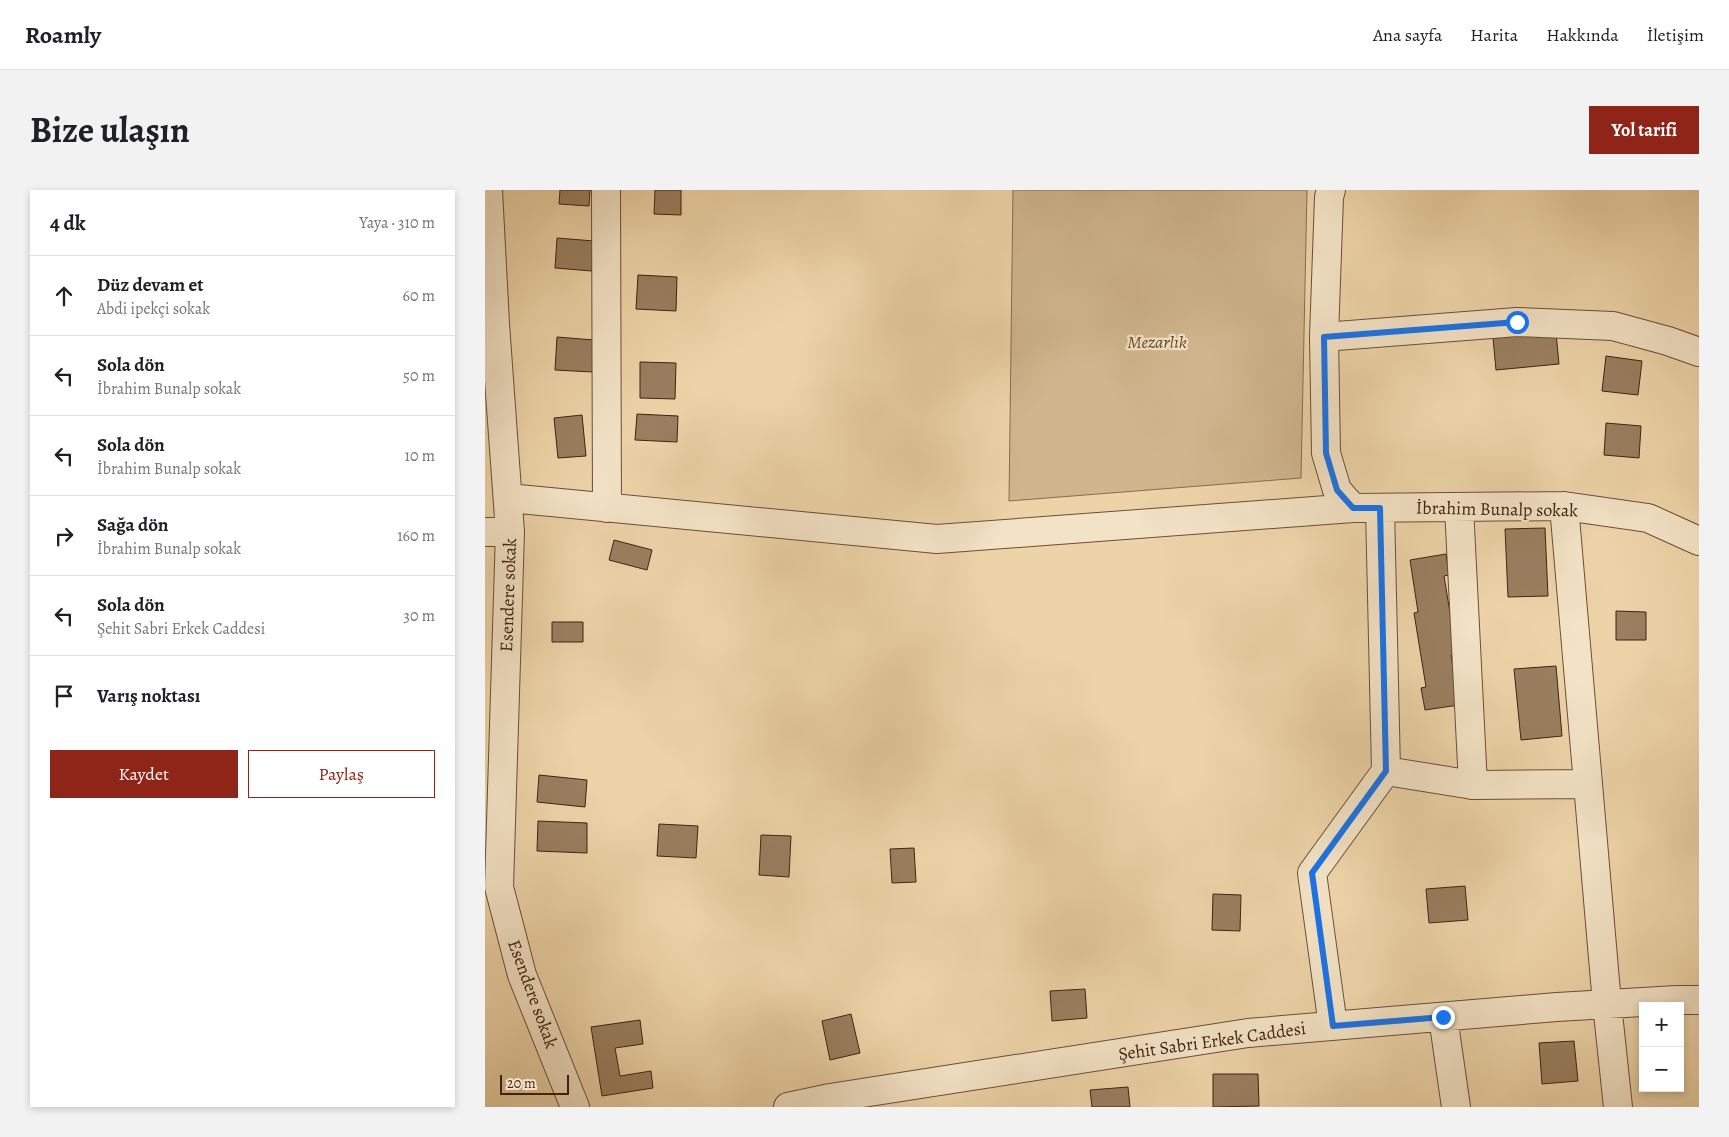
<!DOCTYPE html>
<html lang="tr">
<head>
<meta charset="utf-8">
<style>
  :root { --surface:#fff; --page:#f2f2f2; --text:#202124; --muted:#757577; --line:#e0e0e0; --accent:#8f2418 }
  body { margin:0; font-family:Alegreya,serif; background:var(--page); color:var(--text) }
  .controls { position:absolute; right:15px; bottom:15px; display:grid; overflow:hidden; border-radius:0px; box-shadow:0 2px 8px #0003 }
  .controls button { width:45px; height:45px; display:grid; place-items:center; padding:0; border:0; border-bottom:1px solid var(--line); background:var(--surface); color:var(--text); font:25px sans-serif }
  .scale { position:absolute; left:15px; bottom:12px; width:69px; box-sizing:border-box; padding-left:5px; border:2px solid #402311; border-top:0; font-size:14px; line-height:18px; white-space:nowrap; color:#402311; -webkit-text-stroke:4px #f3e3c6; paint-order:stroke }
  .stop { position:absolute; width:15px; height:15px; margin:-11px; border:4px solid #1a73e8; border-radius:50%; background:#fff }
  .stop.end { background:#1a73e8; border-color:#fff; box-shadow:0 1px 5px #0008 }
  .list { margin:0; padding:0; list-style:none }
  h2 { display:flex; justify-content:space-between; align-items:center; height:65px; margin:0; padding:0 20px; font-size:21px }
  h2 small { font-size:16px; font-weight:400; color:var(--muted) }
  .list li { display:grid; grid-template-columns:32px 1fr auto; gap:15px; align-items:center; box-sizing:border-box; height:80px; padding:0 20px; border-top:1px solid var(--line) }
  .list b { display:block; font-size:19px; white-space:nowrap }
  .list p { margin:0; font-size:16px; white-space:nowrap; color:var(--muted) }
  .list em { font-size:16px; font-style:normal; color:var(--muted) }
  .actions { display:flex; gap:10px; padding:15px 20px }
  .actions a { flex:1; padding:11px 0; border:1px solid var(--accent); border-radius:0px; text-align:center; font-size:18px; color:var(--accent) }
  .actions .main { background:var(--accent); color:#fff }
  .icon { flex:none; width:28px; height:28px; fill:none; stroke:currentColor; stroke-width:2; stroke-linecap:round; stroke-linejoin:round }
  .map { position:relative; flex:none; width:1214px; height:917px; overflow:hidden; border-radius:0px }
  header { display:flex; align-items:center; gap:30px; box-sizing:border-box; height:70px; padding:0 25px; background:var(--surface); border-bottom:1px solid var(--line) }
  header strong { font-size:24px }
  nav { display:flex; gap:28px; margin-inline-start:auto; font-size:18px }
  .intro { display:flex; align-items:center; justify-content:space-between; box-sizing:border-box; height:120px; padding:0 30px }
  h1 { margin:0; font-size:35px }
  .button { padding:12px 22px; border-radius:0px; background:var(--accent); color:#fff; font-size:18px; font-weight:700 }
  main { display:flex; gap:30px; padding:0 30px }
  aside { flex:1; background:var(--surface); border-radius:0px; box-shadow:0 2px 8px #0003 }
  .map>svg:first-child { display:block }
  .green { fill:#d0b68e; stroke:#886c50 }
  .building { fill:#9a7f60; stroke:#402311 }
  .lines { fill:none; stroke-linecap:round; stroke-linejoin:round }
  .minor-casing { stroke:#6b4f37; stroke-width:30 }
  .minor { stroke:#f3e3c6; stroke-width:28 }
  .route { stroke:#1a73e8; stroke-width:6 }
  .labels { text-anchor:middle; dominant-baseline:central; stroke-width:4.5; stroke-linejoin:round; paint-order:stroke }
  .park-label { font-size:18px; font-style:italic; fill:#644830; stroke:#f3e3c6 }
  .street-label { font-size:18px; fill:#402311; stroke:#f3e3c6 }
</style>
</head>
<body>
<header>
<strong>Roamly</strong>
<nav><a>Ana sayfa</a><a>Harita</a><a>Hakkında</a><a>İletişim</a></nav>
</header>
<div class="intro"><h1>Bize ulaşın</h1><a class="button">Yol tarifi</a></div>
<main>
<aside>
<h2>4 dk<small>Yaya · 310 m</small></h2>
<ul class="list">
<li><svg class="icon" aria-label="ahead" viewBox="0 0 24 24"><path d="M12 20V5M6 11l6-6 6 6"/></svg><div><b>Düz devam et</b><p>Abdi ipekçi sokak</p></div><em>60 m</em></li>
<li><svg class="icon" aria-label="left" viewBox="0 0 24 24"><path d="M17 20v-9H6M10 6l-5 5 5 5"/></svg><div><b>Sola dön</b><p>İbrahim Bunalp sokak</p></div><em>50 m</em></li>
<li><svg class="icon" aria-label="left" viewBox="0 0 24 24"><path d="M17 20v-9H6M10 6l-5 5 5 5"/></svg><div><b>Sola dön</b><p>İbrahim Bunalp sokak</p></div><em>10 m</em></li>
<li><svg class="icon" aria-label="right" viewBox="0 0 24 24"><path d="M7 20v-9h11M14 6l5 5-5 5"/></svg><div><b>Sağa dön</b><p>İbrahim Bunalp sokak</p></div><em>160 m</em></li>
<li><svg class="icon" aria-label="left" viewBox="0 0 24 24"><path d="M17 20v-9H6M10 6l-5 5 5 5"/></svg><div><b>Sola dön</b><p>Şehit Sabri Erkek Caddesi</p></div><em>30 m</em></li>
<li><svg class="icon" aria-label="arrive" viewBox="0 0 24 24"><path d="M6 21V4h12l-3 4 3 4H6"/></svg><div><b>Varış noktası</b></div></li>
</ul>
<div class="actions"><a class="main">Kaydet</a><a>Paylaş</a></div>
</aside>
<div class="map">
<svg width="1214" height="917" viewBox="0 0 1214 917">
  <rect width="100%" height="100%" fill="#edd4a8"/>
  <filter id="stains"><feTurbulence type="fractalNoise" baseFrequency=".004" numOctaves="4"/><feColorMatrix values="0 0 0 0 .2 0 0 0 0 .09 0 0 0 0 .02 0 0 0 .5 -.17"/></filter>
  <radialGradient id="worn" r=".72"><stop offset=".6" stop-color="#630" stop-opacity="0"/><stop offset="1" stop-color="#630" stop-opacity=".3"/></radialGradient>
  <path class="green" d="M 528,0 L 822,0 L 816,288 L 524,311 Z"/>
  <path class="building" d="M 75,0 L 105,0 L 104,16 L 74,14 Z
    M 170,0 L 196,0 L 196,25 L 169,24 Z
    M 72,48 L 109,51 L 107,81 L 70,78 Z
    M 153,85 L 192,87 L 191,121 L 151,119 Z
    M 1071,143 L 1074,174 L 1011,180 L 1008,148 Z
    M 72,147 L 109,150 L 108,182 L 70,180 Z
    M 1121,166 L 1157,171 L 1153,205 L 1117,201 Z
    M 155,172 L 191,173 L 190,209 L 155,208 Z
    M 152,224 L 193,226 L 192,252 L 150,250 Z
    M 97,225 L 101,266 L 73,268 L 69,228 Z
    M 1121,233 L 1156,236 L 1154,268 L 1119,265 Z
    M 1060,338 L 1063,406 L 1023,407 L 1020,339 Z
    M 129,350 L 167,360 L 162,380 L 124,370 Z
    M 961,364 L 964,385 L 959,386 L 972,465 L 966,465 L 974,515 L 940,520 L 936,498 L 941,497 L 929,423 L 933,422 L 925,370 Z
    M 1131,421 L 1161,422 L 1161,450 L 1131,450 Z
    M 67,432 L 98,432 L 98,452 L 67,452 Z
    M 1071,476 L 1077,546 L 1036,550 L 1029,479 Z
    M 54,585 L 102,590 L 100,617 L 52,612 Z
    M 53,631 L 102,633 L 102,663 L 52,661 Z
    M 174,634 L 213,636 L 211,668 L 172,666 Z
    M 276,645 L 306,646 L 304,687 L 274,685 Z
    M 429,658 L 431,692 L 407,693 L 405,659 Z
    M 980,696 L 983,730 L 944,733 L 941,699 Z
    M 728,704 L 756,705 L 755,741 L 727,740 Z
    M 600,799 L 602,828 L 567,831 L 565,801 Z
    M 366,824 L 375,863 L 345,870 L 337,831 Z
    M 155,830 L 158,854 L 130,858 L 135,886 L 166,881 L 168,898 L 117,906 L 106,837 Z
    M 1089,851 L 1093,891 L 1057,894 L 1054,853 Z
    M 728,884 L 773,884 L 774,916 L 728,917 Z
    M 643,897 L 645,917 L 607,917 L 605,900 Z"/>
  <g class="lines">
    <g class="minor-casing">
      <path id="minor" d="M 3,0 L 10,134 L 25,342 L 14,697 L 37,785 L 90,917
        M 121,0 L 122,318
        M 846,0 L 844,7 L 839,147 L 841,263 L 852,300 L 868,318 L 1079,316 L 1163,328 L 1214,351
        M 839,147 L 1032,132 L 1128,136 L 1183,151 L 1214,162
        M 23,308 L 452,349 L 868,318
        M 1079,316 L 1122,814 L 1133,917
        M 974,317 L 988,595
        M 895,318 L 901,581 L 988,595 L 1103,594
        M 0,342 L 25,342
        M 958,827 L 971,917
        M 848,836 L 827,683 L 901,581
        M 303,917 L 345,908 L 763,843 L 1072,817 L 1192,810 L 1214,810"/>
    </g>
    <use href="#minor" class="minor"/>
  </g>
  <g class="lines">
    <path class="route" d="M 958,827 L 848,836 L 827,683 L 901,581 L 895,318 L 868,318 L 852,300 L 841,263 L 839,147 L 1032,132"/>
  </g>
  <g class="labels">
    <g class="park-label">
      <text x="672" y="152">Mezarlık</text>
    </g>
    <g class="street-label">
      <text transform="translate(1012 319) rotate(1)">İbrahim Bunalp sokak</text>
      <text transform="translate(23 405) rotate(-88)">Esendere sokak</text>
      <text transform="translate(48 804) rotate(70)">Esendere sokak</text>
      <text transform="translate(727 851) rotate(-8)">Şehit Sabri Erkek Caddesi</text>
    </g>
  </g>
  <rect width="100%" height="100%" filter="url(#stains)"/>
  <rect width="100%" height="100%" fill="url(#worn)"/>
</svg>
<div class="controls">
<button>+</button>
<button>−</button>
</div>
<div class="scale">20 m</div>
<div class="stop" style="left:1032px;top:132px"></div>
<div class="stop end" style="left:958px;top:827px"></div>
</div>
</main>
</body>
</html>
